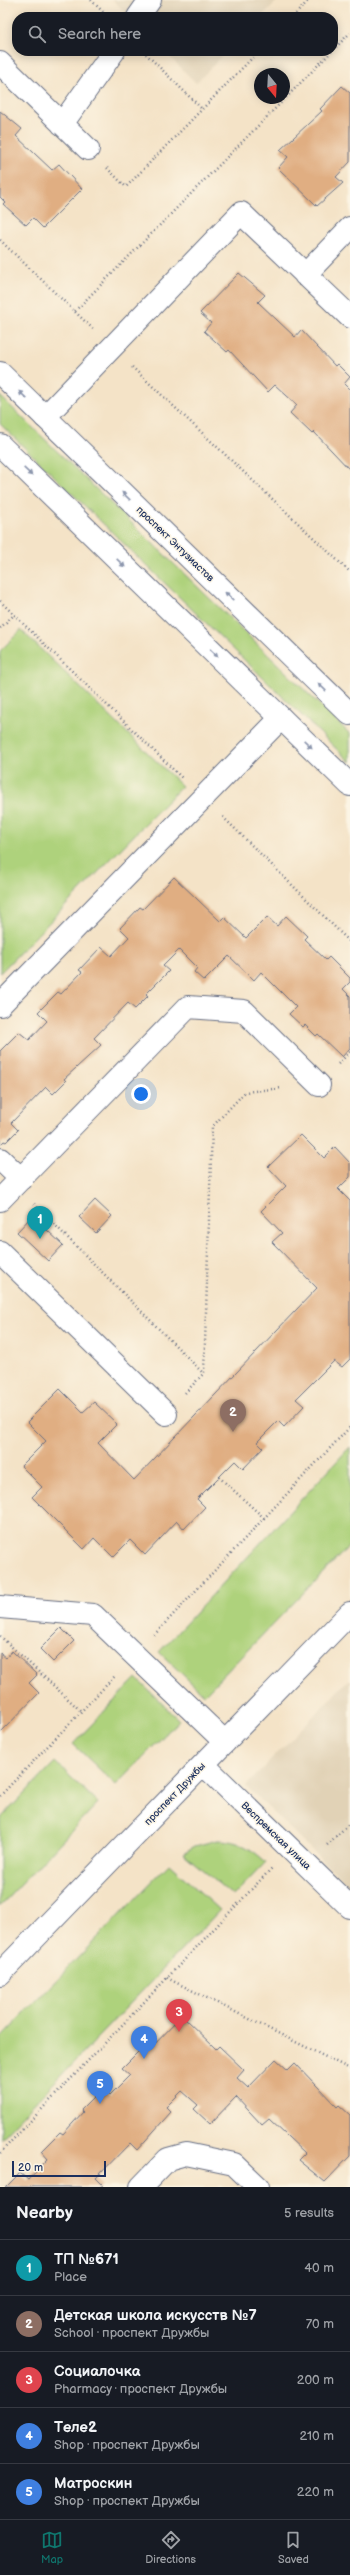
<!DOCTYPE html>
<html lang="en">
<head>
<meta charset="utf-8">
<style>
  :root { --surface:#171b24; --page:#242831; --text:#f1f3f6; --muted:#9ea1a6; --line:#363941; --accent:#0f766e }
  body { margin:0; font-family:"Balsamiq Sans",sans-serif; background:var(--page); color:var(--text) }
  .compass { position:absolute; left:254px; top:68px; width:36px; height:36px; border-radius:50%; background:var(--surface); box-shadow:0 2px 10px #0003; rotate:162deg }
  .scale { position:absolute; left:12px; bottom:10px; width:94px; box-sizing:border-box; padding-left:4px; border:2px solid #1b2f5e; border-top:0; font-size:11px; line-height:14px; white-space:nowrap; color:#1b2f5e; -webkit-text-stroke:3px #fcf5e5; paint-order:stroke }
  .you { position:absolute; left:141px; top:1094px; width:14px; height:14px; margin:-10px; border:3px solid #fff; border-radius:50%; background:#1a73e8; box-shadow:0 0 0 6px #1a73e833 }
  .badge { display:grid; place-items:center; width:26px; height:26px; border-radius:50%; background:var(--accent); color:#fff; font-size:13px; font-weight:700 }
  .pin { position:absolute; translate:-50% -33px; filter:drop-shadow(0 1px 2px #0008) }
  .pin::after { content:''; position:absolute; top:21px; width:14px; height:12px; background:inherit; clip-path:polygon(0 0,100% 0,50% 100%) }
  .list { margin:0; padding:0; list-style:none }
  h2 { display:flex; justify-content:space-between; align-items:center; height:52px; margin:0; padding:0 16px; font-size:17px }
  h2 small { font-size:13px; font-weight:400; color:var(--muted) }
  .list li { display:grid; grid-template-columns:26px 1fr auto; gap:12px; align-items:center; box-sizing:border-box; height:56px; padding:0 16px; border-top:1px solid var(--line) }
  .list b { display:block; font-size:15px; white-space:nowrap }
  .list p { margin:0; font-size:13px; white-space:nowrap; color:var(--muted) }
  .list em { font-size:13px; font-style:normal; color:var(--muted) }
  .icon { flex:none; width:22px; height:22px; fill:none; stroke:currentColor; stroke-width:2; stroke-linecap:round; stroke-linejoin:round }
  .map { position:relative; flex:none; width:350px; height:2187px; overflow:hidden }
  .search { position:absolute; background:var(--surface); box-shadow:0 2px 10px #0003; left:12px; right:12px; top:12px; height:44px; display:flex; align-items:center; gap:10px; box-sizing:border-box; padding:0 14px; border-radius:16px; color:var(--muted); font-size:15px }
  .sheet { height:332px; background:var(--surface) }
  nav { display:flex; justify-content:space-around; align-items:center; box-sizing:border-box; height:56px; border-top:1px solid var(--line); background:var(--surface); font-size:11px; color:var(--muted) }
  nav a { display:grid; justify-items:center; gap:2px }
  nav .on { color:var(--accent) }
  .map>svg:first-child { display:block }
  .built { fill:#e1d2b6 }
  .green { fill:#aed27c; stroke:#64806d }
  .building { fill:#e0ae82 }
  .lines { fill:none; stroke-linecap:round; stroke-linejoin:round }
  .minor-casing { stroke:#676e83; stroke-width:24 }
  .major-casing { stroke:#676e83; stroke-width:24 }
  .path { stroke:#676e83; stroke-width:2.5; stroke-dasharray:1 3; stroke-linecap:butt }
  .minor { stroke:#fff; stroke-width:22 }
  .major { stroke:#fff; stroke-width:22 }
  .oneway { fill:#8d97ae }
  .labels { text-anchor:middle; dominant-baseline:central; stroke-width:3; stroke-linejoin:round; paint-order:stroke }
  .street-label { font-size:10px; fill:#1b2f5e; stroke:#fcf5e5 }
</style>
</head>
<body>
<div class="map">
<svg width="350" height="2187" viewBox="0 0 350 2187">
  <rect width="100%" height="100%" fill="#fcf5e5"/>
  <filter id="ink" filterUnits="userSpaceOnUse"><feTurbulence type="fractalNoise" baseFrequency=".025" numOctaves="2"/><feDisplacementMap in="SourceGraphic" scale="8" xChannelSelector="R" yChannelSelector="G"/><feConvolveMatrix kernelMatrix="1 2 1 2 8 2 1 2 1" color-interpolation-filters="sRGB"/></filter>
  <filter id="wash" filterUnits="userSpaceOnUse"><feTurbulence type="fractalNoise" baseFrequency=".012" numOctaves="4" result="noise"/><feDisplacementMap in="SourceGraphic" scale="16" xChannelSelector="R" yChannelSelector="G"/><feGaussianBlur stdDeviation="0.9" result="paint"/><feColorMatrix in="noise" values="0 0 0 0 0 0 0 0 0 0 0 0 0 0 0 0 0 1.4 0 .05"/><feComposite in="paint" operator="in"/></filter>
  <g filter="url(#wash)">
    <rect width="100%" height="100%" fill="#f4e3c7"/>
    <path class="built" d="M 113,0 L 278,0 L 261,17 L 130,17 Z
      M 164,51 L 227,51 L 196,83 Z
      M 350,1678 L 350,1887 L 246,1786 Z"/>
    <path class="green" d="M 0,396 L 350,734 L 350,762 L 0,424 Z
      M 21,630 L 182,786 L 0,973 L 0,651 Z
      M 350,1447 L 350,1545 L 204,1695 L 159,1652 Z
      M 136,1678 L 179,1720 L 116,1785 L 73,1744 Z
      M 55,1762 L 98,1803 L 0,1906 L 0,1819 Z
      M 217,1840 C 238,1840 251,1848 266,1862 L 233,1896 L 183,1853 L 195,1846 Z
      M 169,1864 L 220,1910 L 0,2139 L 0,2038 Z"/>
    <g id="blocks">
      <path class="building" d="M 342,86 L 350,93 L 350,162 L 336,177 L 343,183 L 317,206 L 278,168 L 288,157 L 280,150 L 322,111 L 320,109 Z
        M 0,111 L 22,129 L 16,136 L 52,170 L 59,164 L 82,189 L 43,228 L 33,218 L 26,225 L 3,204 L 5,202 L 0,197 Z
        M 239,273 L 265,295 L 258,302 L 295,337 L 301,330 L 335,366 L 337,364 L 350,377 L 344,384 L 350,390 L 350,470 L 314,432 L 312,434 L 290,413 L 297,405 L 275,385 L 268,392 L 229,350 L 227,352 L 204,331 L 211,323 L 200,313 Z
        M 174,877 L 220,921 L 224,917 L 246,938 L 267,917 L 277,926 L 286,916 L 307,936 L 304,939 L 326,960 L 329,957 L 350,978 L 350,982 L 343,989 L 350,996 L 350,1048 L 342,1057 L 318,1034 L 316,1036 L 305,1025 L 303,1027 L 289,1014 L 296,1007 L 261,972 L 254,980 L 229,956 L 204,981 L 194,972 L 197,968 L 179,950 L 163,966 L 169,971 L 146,994 L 148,996 L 135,1009 L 128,1003 L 94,1038 L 101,1045 L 64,1079 L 66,1081 L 53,1094 L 46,1087 L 11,1123 L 18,1130 L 6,1142 L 4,1141 L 0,1145 L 0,1051 L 19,1032 L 29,1040 L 47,1021 L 38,1012 L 58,992 L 61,994 L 82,972 L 79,970 L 101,947 L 111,956 L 129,937 L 120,928 L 140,907 L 143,909 Z
        M 301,1135 L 324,1158 L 335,1147 L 350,1163 L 350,1177 L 338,1189 L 350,1201 L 350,1359 L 342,1367 L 334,1361 L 296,1399 L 304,1406 L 284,1427 L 278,1421 L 257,1442 L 263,1448 L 243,1469 L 235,1461 L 197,1499 L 205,1507 L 184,1529 L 177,1521 L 145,1555 L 130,1540 L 113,1557 L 94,1538 L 84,1549 L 32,1497 L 42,1487 L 21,1466 L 46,1441 L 27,1422 L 60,1389 L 83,1412 L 94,1402 L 117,1424 L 98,1443 L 134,1480 L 317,1288 L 272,1242 L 282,1233 L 261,1211 L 286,1186 L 268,1167 Z
        M 95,1200 L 112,1216 L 96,1233 L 79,1217 Z
        M 32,1216 L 63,1245 L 48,1261 L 17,1232 Z
        M 61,1628 L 74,1641 L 53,1662 L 40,1649 Z
        M 12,1651 L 37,1675 L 29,1683 L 39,1693 L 0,1733 L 0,1653 L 6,1658 Z
        M 182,2016 L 216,2049 L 219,2046 L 244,2070 L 237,2078 L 248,2088 L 276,2059 L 288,2070 L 295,2063 L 337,2107 L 339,2105 L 350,2115 L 350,2156 L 325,2182 L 298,2160 L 305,2153 L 269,2119 L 262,2125 L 236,2097 L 210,2124 L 194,2109 L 198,2105 L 182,2091 L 166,2107 L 171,2112 L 137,2150 L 130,2143 L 96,2178 L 103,2185 L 100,2187 L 6,2187 L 20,2173 L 28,2180 L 48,2159 L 41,2151 L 60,2132 L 63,2134 L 83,2112 L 81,2110 L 103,2088 L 110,2095 L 130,2075 L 122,2068 L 144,2046 L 148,2051 Z"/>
    </g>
  </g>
  <g filter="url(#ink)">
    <use href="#blocks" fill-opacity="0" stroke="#676e83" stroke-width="1"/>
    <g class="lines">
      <g class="minor-casing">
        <path id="minor" d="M 138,17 L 150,0
          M 0,63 L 88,149
          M 62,124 L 114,51
          M 305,275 L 350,228
          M 45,417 L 241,213 L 350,317
          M 0,1005 L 281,718
          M 0,1159 L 21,1179
          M 0,1200 L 188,1007 L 244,1011 L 319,1085
          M 0,1252 L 166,1414
          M 0,1607 L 93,1615 L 225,1742
          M 204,1765 L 350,1907
          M 141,2187 L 168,2159 L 186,2154 L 234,2164 L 258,2187"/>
      </g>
      <g class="major-casing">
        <path id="major" d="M 0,373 L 350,714
          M 0,445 L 350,785
          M 0,1974 L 350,1613"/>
      </g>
      <path class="path" d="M 91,0 L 108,17
        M 293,17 L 309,0
        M 333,50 L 350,33
        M 143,51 L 202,109
        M 107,168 L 126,187 L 259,51
        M 0,240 L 93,329
        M 75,311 L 332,51
        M 132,367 L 350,572
        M 0,601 L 183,779
        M 0,628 L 14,615
        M 223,817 L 350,942
        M 338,1064 L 350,1052
        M 34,1204 L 203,1373
        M 185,1393 L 204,1373 L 212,1127 L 245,1092 L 282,1088
        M 219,1477 L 264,1518
        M 154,1635 L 350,1427
        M 0,1636 L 82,1712
        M 0,1796 L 116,1675
        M 327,1845 L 350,1823
        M 167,1978 L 350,2069
        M 0,2153 L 272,1868"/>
      <use href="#minor" class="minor"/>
      <use href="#major" class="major"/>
    </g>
    <defs><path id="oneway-solid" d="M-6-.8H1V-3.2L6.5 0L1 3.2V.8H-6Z"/></defs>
    <g class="oneway">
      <use href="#oneway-solid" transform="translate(23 395) rotate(-136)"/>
      <use href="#oneway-solid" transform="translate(28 472) rotate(44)"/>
      <use href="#oneway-solid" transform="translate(126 496) rotate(-136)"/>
      <use href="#oneway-solid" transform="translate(121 563) rotate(44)"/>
      <use href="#oneway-solid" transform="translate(229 596) rotate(-136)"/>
      <use href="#oneway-solid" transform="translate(214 653) rotate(44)"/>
      <use href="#oneway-solid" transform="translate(322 687) rotate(-136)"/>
      <use href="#oneway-solid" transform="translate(308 744) rotate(44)"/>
    </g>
  </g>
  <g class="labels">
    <g class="street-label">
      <text transform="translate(175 544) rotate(44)">проспект Энтузиастов</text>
      <text transform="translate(175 1794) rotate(-46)">проспект Дружбы</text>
      <text transform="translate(276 1836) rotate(44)">Веспремская улица</text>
    </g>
  </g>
</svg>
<svg class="compass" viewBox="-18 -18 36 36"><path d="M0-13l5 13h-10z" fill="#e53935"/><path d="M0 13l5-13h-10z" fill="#9ea1a6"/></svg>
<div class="scale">20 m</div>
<div class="you"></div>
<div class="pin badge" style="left:40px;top:1239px;background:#0f9aa8">1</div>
<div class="pin badge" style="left:233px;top:1432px;background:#8d6e63">2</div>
<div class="pin badge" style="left:179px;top:2032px;background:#e0444e">3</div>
<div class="pin badge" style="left:144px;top:2059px;background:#3f7fe0">4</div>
<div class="pin badge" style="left:100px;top:2104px;background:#3f7fe0">5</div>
<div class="search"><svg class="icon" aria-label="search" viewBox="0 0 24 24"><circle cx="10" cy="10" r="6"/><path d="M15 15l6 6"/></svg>Search here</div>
</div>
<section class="sheet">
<h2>Nearby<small>5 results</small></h2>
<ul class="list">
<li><span class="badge" style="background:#0f9aa8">1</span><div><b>ТП №671</b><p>Place</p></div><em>40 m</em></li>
<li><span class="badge" style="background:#8d6e63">2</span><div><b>Детская школа искусств №7</b><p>School · проспект Дружбы</p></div><em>70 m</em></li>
<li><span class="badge" style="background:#e0444e">3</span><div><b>Социалочка</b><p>Pharmacy · проспект Дружбы</p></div><em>200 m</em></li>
<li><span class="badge" style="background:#3f7fe0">4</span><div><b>Теле2</b><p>Shop · проспект Дружбы</p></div><em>210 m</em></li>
<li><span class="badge" style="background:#3f7fe0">5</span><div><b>Матроскин</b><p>Shop · проспект Дружбы</p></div><em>220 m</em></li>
</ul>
</section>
<nav>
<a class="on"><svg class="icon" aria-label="map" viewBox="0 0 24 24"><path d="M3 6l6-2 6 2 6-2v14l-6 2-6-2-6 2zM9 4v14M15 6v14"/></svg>Map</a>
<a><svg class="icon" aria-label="directions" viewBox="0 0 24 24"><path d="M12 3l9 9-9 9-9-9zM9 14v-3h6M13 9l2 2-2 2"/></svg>Directions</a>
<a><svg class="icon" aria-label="saved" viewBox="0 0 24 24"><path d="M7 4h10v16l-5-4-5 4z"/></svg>Saved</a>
</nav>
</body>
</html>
